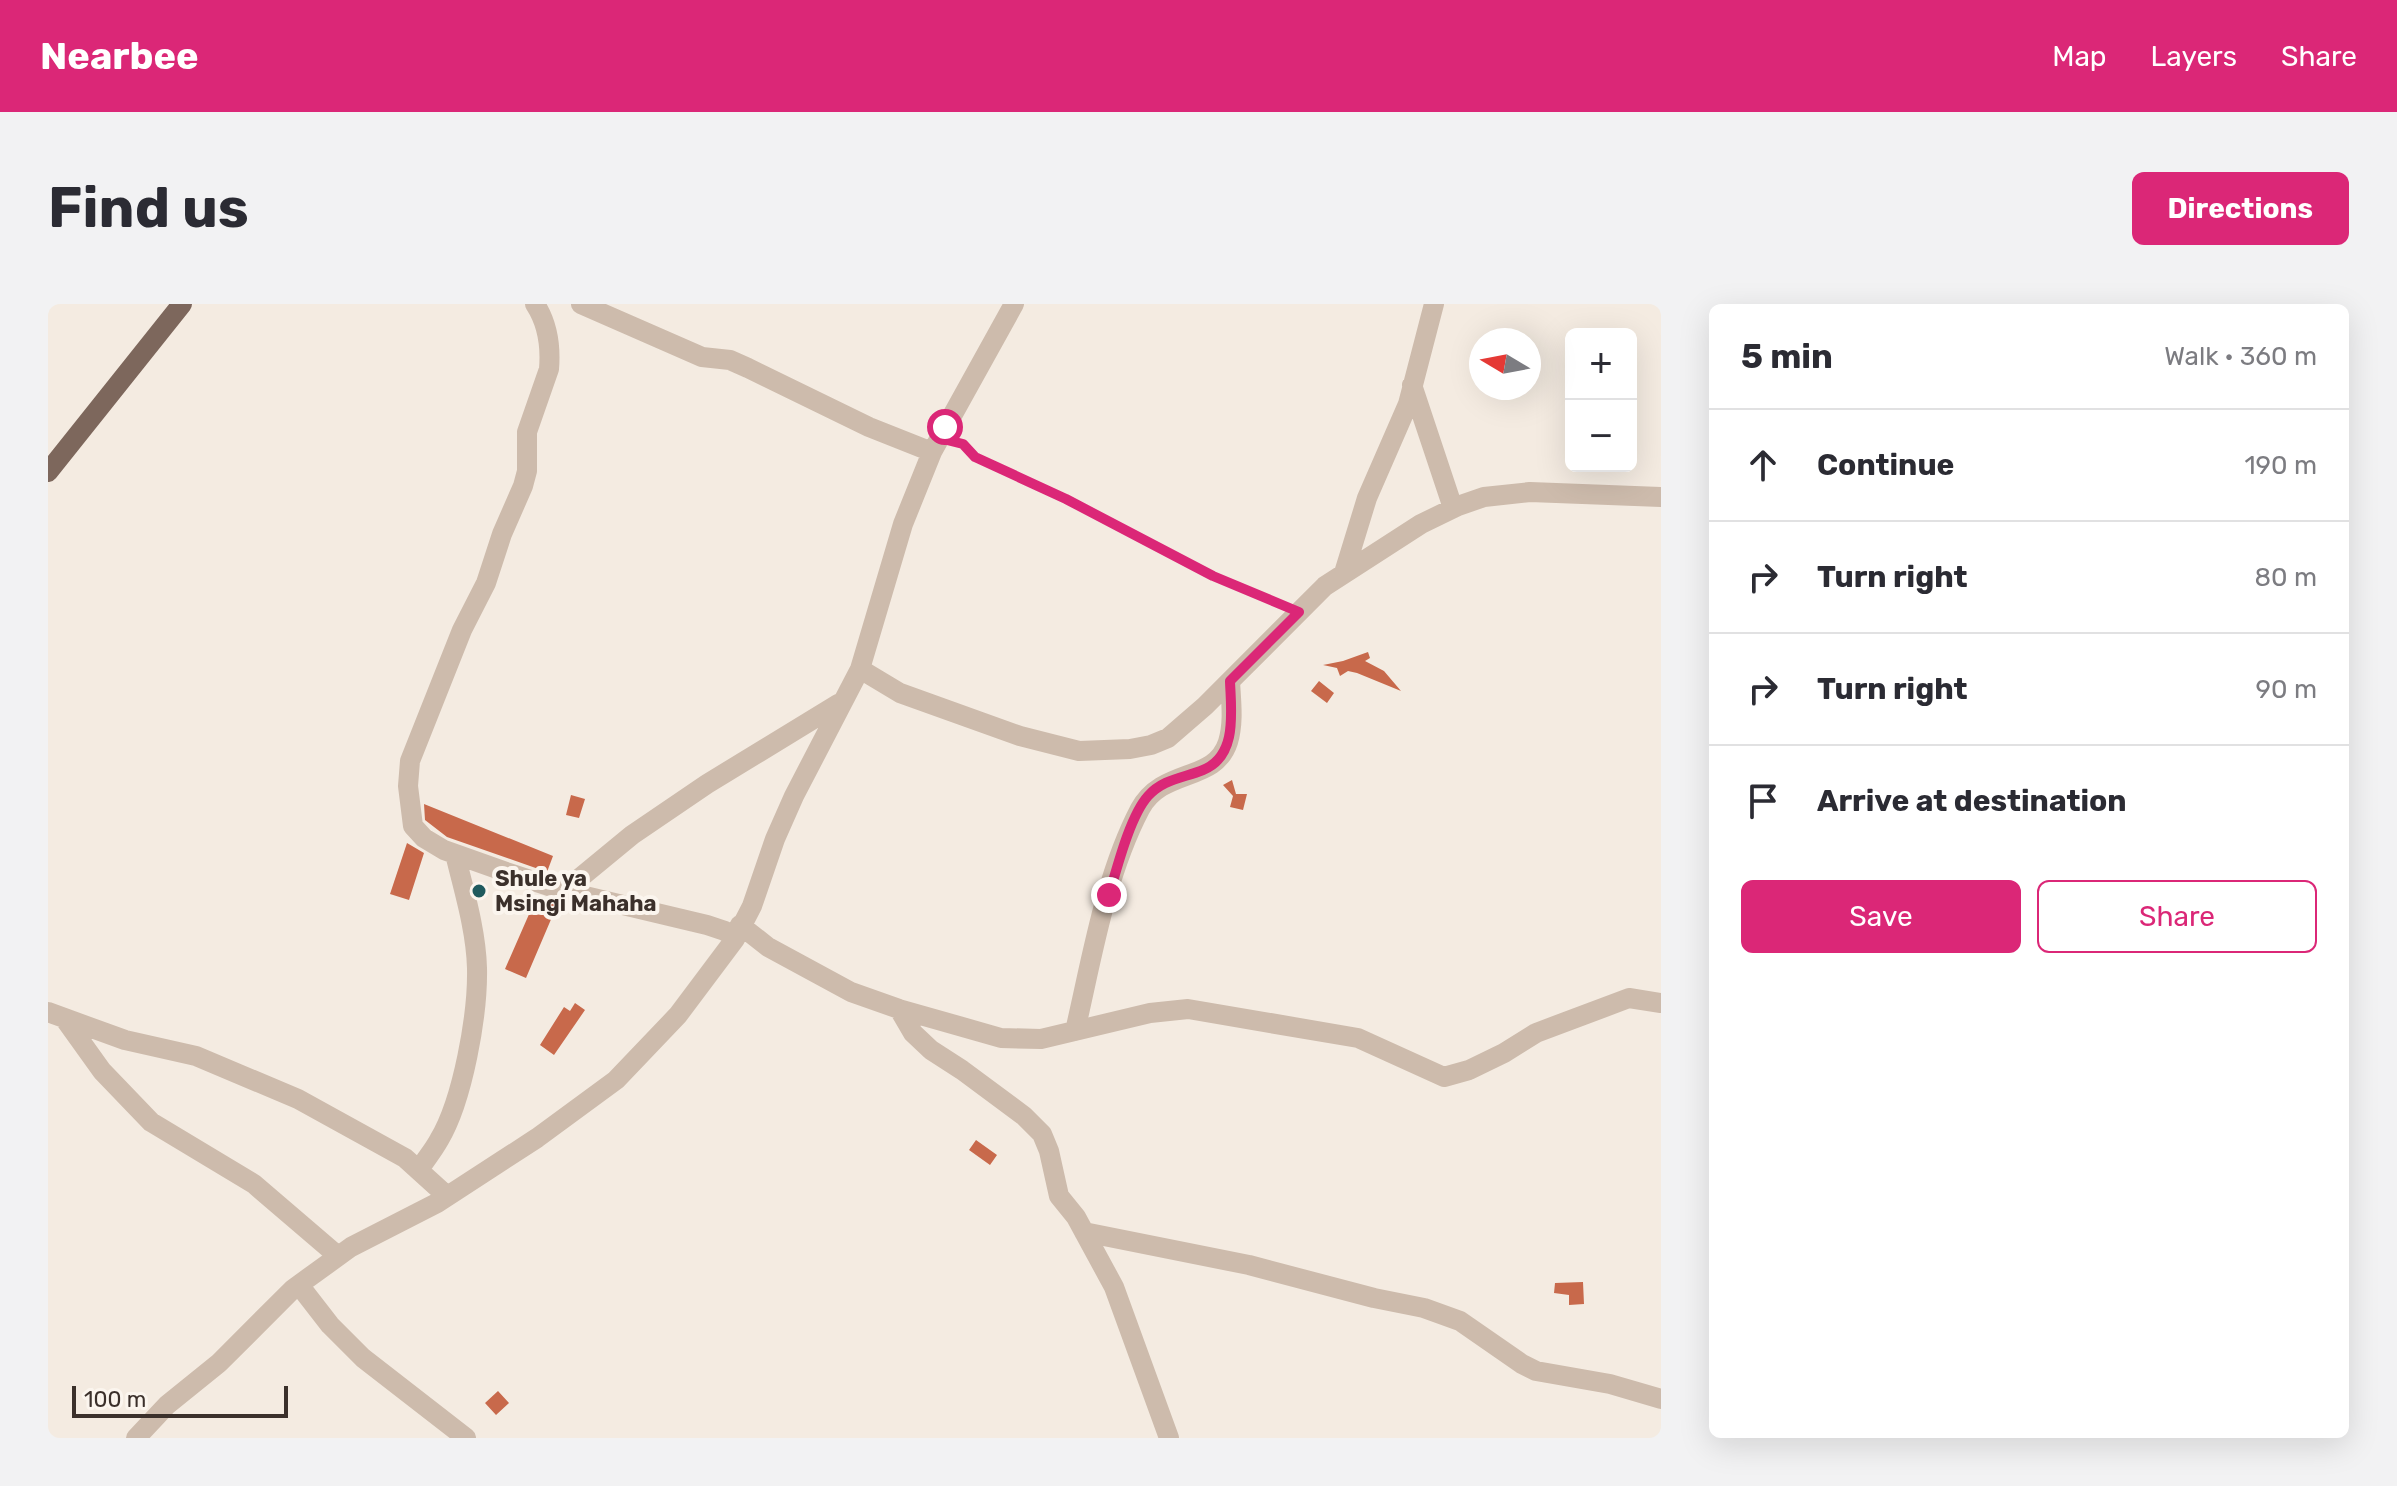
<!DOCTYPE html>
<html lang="en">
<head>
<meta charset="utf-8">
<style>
  :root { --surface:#fff; --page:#f2f2f3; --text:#2b2b33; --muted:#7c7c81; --line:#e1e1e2; --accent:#db2777 }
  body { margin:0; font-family:Rubik,sans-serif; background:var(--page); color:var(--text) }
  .controls { position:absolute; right:24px; top:24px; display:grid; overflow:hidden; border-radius:12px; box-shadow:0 8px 32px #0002 }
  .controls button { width:72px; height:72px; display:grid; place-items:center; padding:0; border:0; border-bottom:2px solid var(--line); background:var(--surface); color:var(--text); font:40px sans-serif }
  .compass { position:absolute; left:1421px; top:24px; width:72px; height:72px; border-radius:50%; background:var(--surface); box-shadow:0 8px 32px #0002; rotate:280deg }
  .scale { position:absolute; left:24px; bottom:20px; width:216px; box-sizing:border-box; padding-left:8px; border:4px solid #3b302b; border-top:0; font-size:22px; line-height:28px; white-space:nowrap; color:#3b302b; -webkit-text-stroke:6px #fbf5ee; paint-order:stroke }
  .stop { position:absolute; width:24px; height:24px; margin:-18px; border:6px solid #db2777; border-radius:50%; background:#fff }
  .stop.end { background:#db2777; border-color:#fff; box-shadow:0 2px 8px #0008 }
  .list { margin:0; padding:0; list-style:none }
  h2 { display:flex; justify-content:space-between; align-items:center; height:104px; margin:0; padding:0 32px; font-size:34px }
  h2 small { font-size:26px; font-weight:400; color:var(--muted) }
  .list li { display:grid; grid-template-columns:52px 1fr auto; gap:24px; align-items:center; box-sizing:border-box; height:112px; padding:0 32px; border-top:2px solid var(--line) }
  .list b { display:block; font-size:30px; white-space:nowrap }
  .list em { font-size:26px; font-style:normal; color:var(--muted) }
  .actions { display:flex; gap:16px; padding:24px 32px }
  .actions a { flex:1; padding:18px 0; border:2px solid var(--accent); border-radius:12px; text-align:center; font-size:28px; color:var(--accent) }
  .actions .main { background:var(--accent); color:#fff }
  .icon { flex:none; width:44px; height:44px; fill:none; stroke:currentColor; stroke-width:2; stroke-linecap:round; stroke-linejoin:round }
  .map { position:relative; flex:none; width:1613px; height:1134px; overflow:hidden; border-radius:12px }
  header { display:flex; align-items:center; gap:48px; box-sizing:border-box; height:112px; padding:0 40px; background:var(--accent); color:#fff }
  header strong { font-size:38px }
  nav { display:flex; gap:44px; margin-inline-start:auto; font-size:28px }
  .intro { display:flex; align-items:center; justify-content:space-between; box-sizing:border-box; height:192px; padding:0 48px }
  h1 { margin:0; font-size:56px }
  .button { padding:20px 36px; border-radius:12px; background:var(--accent); color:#fff; font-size:28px; font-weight:700 }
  main { display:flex; gap:48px; padding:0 48px }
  aside { flex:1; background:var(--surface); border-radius:12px; box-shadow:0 8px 32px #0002 }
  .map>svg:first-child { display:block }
  .building { fill:#c8694b }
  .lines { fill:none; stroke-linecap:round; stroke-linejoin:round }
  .path { stroke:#b9a596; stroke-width:3; stroke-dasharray:4 4; stroke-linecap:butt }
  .minor { stroke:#cdbbac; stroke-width:20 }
  .major { stroke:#7d675c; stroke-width:20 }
  .route { stroke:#db2777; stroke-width:10 }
  .poi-dot { fill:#1f5a5e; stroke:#fbf5ee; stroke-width:3 }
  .labels { text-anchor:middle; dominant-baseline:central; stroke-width:8; stroke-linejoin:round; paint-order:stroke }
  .poi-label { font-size:22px; font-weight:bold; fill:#3b302b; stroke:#fbf5ee; text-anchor:start }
</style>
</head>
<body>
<header>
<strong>Nearbee</strong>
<nav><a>Map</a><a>Layers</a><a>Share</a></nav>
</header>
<div class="intro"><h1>Find us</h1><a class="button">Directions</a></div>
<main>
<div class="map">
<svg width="1613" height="1134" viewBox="0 0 1613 1134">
  <rect width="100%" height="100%" fill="#f4ebe1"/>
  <path class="building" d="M 1320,348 L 1322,354 L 1317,357 L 1336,367 L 1353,387 L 1309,369 L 1300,367 L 1292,372 L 1289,364 L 1275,361 L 1295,357 Z
    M 1271,377 L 1286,389 L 1279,399 L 1263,387 Z
    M 1184,476 L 1188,490 L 1199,490 L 1195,506 L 1182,503 L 1185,492 L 1175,481 Z
    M 523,491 L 537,495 L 531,514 L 518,511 Z
    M 376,500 L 505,552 L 499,568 L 399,533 L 377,516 Z
    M 359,539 L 376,549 L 361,596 L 342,590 Z
    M 489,592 L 510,599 L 478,674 L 457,665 Z
    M 527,699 L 537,706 L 506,751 L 492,741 L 516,703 L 522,707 Z
    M 928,836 L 949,851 L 942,861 L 921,846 Z
    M 1535,978 L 1536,1000 L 1521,1001 L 1521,991 L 1506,989 L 1507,979 Z
    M 450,1087 L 461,1099 L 448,1111 L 437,1099 Z"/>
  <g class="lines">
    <path class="path" d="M 907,137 L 919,143 L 927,153 L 961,170 L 1018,195 L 1165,272 L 1235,302"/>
    <path class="minor" d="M 487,0 C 500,20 503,41 501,65 L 479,128 L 479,167 L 475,182 L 454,230 L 438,279 L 414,326 L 362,457 L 360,482 L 365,522 L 376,534 L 396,546 L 458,568 L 516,587 L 659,621 L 677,627 L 687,635
      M 533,0 L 654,53 L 682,56 L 700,64 L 821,123 L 884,148
      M 1364,81 L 1405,204
      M 1296,269 L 1319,194 L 1360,100 L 1386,0
      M 812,365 L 852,389 L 972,432 L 1031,447 L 1082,445 L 1103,441 L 1120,434 L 1157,402 L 1277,282 L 1373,220 L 1410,202 L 1436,193 L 1482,188 L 1613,193
      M 516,587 L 584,531 L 659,480 L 790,400
      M 692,621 L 720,643 L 803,688 L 851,705 L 953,734 L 993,735 L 1102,709 L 1140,705 L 1310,734 L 1396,773 L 1421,766 L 1456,749 L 1488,729 L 1581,694 L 1613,699
      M 851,705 L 865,729 L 883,746 L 914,766 L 976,812 L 994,830 L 1001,847 L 1011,892 L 1028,913 L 1066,983 L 1121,1134
      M 0,708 L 77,736 L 148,752 L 250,795 L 357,854 L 399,892
      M 16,714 L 54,767 L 103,818 L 206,880 L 290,952
      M 1027,727 C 1044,654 1057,572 1092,505 C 1115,463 1167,479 1180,438 C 1186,418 1183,397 1182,377
      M 371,866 C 377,856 385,847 391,836 C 415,796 430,710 429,664 C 428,626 416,587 407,550
      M 1036,928 L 1201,961 L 1326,994 L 1376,1004 L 1412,1017 L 1474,1060 L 1488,1067 L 1562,1080 L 1613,1095
      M 251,981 L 282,1021 L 315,1054 L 418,1134
      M 88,1134 L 119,1101 L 171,1059 L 245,985 L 303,943 L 389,899 L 489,834 L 568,776 L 630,711 L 687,635 L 704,602 L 727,535 L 746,492 L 812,365 L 855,220 L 884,148 L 966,0"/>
    <path class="major" d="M 0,168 L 134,0"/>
  </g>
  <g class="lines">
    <path class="route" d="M 897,123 L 891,134 L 915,140 L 927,153 L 1018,195 L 1165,272 L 1251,308 L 1182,377 C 1183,407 1190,452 1155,466 C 1135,474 1115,475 1100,492 C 1082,512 1069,564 1061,591"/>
  </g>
  <circle class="poi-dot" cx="431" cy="587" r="8"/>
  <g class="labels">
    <g class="poi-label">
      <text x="447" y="574">Shule ya<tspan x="447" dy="25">Msingi Mahaha</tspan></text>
    </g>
  </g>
</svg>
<div class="controls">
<button>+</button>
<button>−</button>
</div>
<svg class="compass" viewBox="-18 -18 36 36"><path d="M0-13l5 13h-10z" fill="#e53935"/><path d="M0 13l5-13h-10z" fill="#7c7c81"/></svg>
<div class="scale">100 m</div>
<div class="stop" style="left:897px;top:123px"></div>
<div class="stop end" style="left:1061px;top:591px"></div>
</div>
<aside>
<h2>5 min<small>Walk · 360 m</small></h2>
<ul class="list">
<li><svg class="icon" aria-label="ahead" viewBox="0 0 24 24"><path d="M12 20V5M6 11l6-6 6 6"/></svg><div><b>Continue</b></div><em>190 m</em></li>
<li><svg class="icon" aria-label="right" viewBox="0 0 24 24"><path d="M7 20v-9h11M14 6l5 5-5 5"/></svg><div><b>Turn right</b></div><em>80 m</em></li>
<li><svg class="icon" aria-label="right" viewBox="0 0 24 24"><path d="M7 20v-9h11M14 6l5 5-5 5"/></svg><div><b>Turn right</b></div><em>90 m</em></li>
<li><svg class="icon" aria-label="arrive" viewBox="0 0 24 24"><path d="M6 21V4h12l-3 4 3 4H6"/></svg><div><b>Arrive at destination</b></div></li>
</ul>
<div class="actions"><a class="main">Save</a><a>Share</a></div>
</aside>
</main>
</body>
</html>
